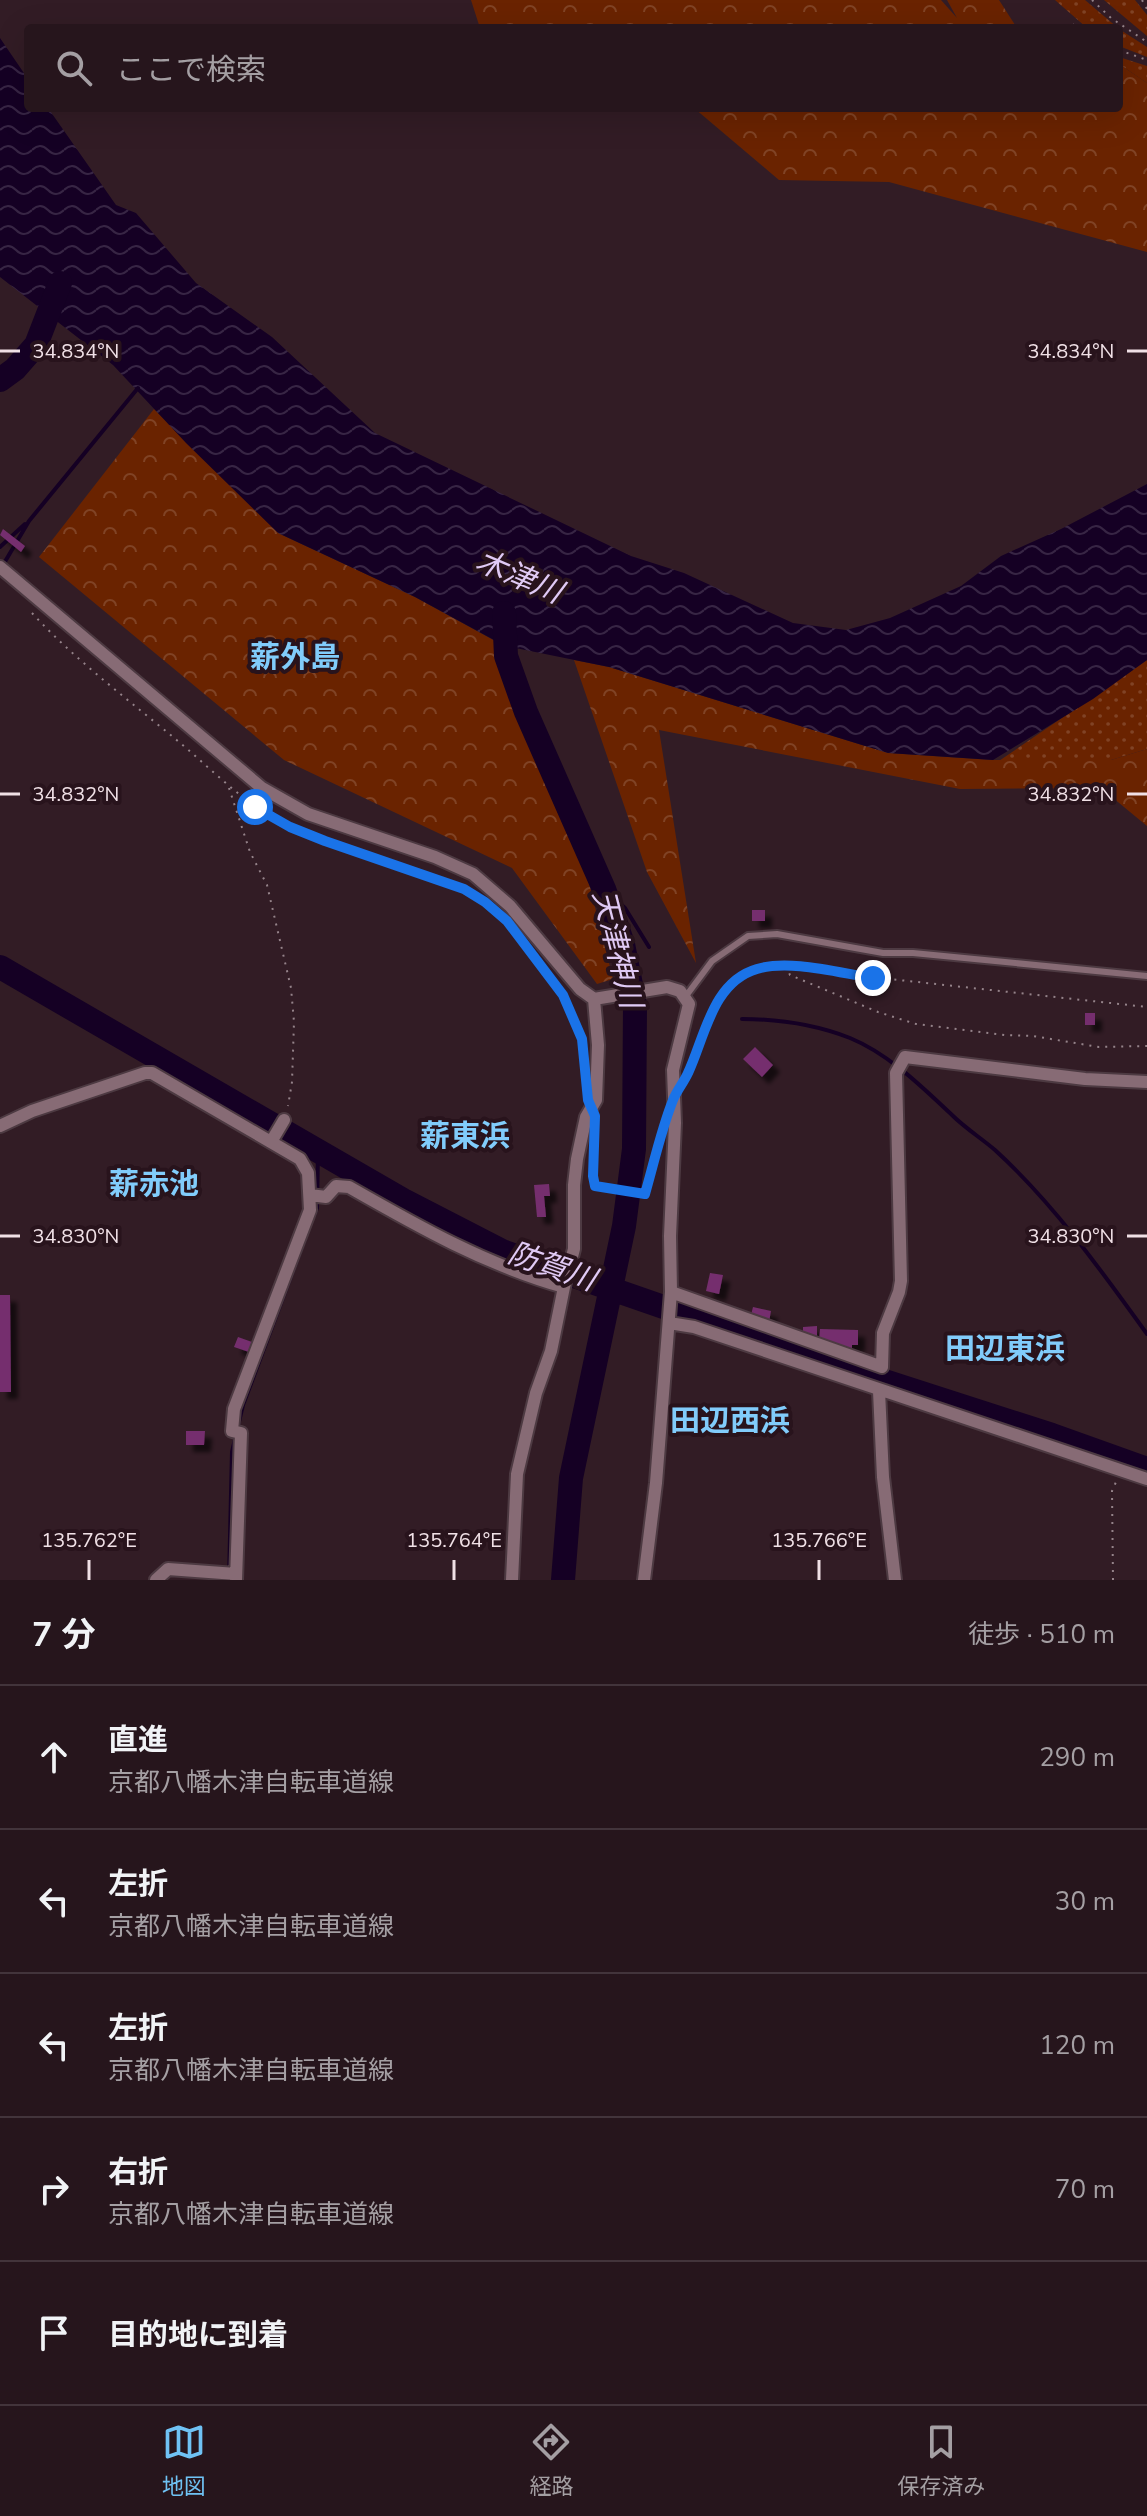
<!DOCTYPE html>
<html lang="ja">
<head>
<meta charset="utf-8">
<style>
  :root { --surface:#26151c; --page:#2e1e25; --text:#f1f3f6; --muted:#a49fa3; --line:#42343b; --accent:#6fc2f4 }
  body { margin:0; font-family:"Nunito Sans","Noto Sans JP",sans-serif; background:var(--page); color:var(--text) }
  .stop { position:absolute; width:24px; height:24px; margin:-18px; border:6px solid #1a73e8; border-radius:50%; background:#fff }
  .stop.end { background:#1a73e8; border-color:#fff; box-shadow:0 2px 8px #0008 }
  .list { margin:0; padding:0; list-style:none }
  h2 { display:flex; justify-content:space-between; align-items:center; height:104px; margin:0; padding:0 32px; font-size:34px }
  h2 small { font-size:26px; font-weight:400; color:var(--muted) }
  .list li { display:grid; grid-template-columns:52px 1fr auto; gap:24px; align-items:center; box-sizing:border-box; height:144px; padding:0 32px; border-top:2px solid var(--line) }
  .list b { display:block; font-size:30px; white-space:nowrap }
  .list p { margin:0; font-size:26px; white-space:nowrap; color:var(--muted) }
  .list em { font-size:26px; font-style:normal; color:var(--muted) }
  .icon { flex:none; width:44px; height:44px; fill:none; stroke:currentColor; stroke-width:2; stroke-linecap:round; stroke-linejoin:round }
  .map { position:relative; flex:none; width:1147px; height:1580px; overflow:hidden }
  .search { position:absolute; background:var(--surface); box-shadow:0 8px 32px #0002; left:24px; right:24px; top:24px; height:88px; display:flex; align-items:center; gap:20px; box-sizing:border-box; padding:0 28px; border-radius:8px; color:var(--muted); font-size:30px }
  .sheet { height:824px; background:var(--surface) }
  nav { display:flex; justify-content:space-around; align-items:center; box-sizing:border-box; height:112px; border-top:2px solid var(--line); background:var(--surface); font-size:22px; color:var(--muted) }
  nav a { display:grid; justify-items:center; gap:4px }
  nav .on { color:var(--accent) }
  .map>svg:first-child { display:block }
  .grass { fill:url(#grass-dots) }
  .forest { fill:url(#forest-crowns) }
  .water { fill:url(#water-waves) }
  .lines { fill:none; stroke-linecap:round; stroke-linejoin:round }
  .stream { stroke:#150024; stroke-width:4 }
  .river { stroke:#150024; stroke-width:24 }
  .building { fill:#752f6e; filter:url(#shadow) }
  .lane-casing { stroke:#4d3a42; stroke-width:10 }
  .street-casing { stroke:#4d3a42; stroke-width:16 }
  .path { stroke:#95838a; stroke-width:2; stroke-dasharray:2 6; stroke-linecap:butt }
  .lane { stroke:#876b75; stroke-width:6 }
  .street { stroke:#876b75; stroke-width:12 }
  .route { stroke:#1a73e8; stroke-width:10 }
  .ticks { fill:none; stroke:#f0e0e6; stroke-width:3 }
  .labels { text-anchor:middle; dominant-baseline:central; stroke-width:8; stroke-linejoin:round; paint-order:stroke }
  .water-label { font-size:30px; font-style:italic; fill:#e0caf5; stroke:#28131c }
  .neighbourhood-label { font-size:30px; font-weight:bold; fill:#81ccfb; stroke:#28131c }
  .ticks-label { font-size:20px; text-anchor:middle; fill:#f0e0e6; stroke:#28131c; stroke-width:8; stroke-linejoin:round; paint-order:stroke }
</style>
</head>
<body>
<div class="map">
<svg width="1147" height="1580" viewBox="0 0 1147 1580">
  <defs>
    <pattern id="grass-dots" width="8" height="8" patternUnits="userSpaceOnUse" patternTransform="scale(2)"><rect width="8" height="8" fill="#6a2300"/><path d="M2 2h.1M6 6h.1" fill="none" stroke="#804325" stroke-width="1.8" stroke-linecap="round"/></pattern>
    <pattern id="forest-crowns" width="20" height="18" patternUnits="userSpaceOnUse" patternTransform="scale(2)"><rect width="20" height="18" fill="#6a2300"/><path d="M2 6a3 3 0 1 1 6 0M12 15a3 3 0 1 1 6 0" fill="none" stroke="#804325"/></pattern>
    <pattern id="water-waves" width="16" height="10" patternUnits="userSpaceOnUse" patternTransform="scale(2)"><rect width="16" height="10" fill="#150024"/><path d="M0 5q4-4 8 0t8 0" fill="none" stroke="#372544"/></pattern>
    <filter id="shadow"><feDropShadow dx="7" dy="7" stdDeviation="2" flood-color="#0009"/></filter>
  </defs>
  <rect width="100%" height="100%" fill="#321c25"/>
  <path class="grass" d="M 1055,0 L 1085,0 L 1118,28 L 1087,28 Z
    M 1104,0 L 1135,0 L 1147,15 L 1147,36 Z
    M 1119,29 L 1147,47 L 1147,57 L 1119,46 Z
    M 1119,57 L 1147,66 L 1147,83 L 1119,64 Z
    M 1147,660 L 1147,749 L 1111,760 L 996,763 Z"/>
  <path class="forest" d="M 471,0 L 941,0 L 957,18 L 947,0 L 999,0 L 1017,28 L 480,28 Z
    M 1119,64 L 1147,83 L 1147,252 L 889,182 L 779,180 L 694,108 L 1119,108 Z
    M 154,409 L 280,534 L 415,597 L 506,647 L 526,712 L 588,879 L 613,979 L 597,984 L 512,868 L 284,760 L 39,557 Z
    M 574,660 L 609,667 L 888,753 L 993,760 L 1111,760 L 1147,749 L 1147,826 L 1101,788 L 960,789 L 659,730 L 696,963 L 647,872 Z"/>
  <path class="water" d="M 0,38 L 28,79 L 28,108 L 48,108 L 116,205 L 136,213 L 196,283 L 272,337 L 375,433 L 631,556 L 684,573 L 793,623 L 846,630 L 890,618 L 961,586 L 1001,556 L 1061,529 L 1147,484 L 1147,660 L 1093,699 L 993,760 L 888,753 L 609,667 L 505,646 L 415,597 L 278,533 L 186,443 L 113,365 L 0,277 Z"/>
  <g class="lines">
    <path class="stream" d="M 0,547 L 25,524
      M 3,565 L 29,521 L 138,388
      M 604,889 L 625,908 L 649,947
      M 742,1019 C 780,1019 814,1024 850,1038 C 889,1054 922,1087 952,1115 C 965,1128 981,1138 995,1150 C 1053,1203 1101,1270 1147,1334
      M 314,1216 L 317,1208 L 318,1151
      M 237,1430 L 243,1405 L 305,1239
      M 229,1580 L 232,1452 L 235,1439"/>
    <path class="river" d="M 0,380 L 15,369 L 36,345 L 60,283
      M 504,613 L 506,656 L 526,712 L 604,889 L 623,944 L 635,1005 L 634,1149 L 624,1226 L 571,1478 L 563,1580
      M 0,967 L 403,1200 L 502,1251 L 773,1345 L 1052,1435 L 1147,1469"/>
  </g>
  <path class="building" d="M 3,529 L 25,546 L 21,552 L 0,535 Z
    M 752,910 L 765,910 L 765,921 L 752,921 Z
    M 1085,1013 L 1095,1013 L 1095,1025 L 1085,1025 Z
    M 755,1047 L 773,1065 L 762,1077 L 743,1059 Z
    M 549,1184 L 550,1196 L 544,1196 L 546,1217 L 537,1217 L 534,1185 Z
    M 710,1273 L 723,1275 L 719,1294 L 706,1291 Z
    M 0,1295 L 10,1295 L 11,1392 L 0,1392 Z
    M 753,1307 L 771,1311 L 769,1322 L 750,1319 Z
    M 817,1326 L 817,1337 L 803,1338 L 803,1327 Z
    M 820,1329 L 858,1330 L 858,1345 L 852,1345 L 852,1351 L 833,1347 L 833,1342 L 819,1342 Z
    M 238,1337 L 252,1342 L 249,1352 L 234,1347 Z
    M 186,1431 L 205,1431 L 204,1445 L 186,1445 Z"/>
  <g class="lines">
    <g class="lane-casing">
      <path id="lane" d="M 686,996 L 712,961 L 748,936 L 777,934 L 883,953 L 913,953 L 1147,976"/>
    </g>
    <g class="street-casing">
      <path id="street" d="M 0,567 L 262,788 L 308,814 L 435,857 L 473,874 L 510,906 L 580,989 L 594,999 L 598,1045 L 596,1100 L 586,1117 L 577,1159 L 574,1185 L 574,1249 L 564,1287
        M 594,999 L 667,987 L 680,991 L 689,1004 L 673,1070 L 675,1123 L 670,1236 L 671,1292 L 656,1483 L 644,1580
        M 0,1126 L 32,1111 L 145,1073 L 152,1073 L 300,1159 L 308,1173 L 310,1210 L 234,1409 L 232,1431 L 241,1433 L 236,1580
        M 271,1142 L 284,1120
        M 310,1195 L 326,1197 L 336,1186 L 349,1187 C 419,1227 486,1265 564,1287 L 551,1351 L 536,1393 L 517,1474 L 512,1580
        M 671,1292 L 882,1367 L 883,1333 L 899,1292 L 901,1281 L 896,1073 L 905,1057 L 1085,1079 L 1147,1082
        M 669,1323 L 694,1327 L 1147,1479
        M 879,1391 L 883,1477 L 895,1580
        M 156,1580 L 168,1569 L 236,1574"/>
    </g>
    <path class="path" d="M 1092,0 L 1111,18 L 1147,42
      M 1142,0 L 1147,9
      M 1066,28 L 1072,24 L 1078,28
      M 1119,50 L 1147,60
      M 32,613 C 76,661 130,701 179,742 C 216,773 247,807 291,827 C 354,856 426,866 485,902
      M 229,788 L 250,852 L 267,885 L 291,988 L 294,1022 L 292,1082 L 288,1106
      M 786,966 L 790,975 L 878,1012 L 916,1024 L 1005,1035 L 1033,1036 L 1099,1047 L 1147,1046
      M 545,969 C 563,995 580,1022 584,1053
      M 686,1077 C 711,1031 708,979 770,966 L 1147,1007
      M 593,1150 L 594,1184 L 644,1194 L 661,1138
      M 1113,1580 L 1112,1491 L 1116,1482"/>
    <use href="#lane" class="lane"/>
    <use href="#street" class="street"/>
  </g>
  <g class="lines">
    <path class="route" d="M 255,807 L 290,827 L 325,841 L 464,889 L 485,902 L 507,921 L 563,995 L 582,1039 L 588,1100 L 595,1116 L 593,1176 L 595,1186 L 645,1194 C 654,1163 661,1130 673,1100 C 677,1090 684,1082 688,1073 C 705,1037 712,982 757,969 C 789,959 839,973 873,978"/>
  </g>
  <path class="ticks" d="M 0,351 L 20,351M 1127,351 L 1147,351M 0,794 L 20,794M 1127,794 L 1147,794M 0,1236 L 20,1236M 1127,1236 L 1147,1236M 89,1560 L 89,1580M 454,1560 L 454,1580M 819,1560 L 819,1580"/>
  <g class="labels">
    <g class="water-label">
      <text transform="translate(519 577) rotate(23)">木津川</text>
      <text transform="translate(617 949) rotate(76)">天津神川</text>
      <text transform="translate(552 1267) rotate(19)">防賀川</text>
    </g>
    <g class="neighbourhood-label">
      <text x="295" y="657">薪外島</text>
      <text x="465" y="1136">薪東浜</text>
      <text x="154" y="1184">薪赤池</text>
      <text x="1005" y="1349">田辺東浜</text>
      <text x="730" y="1421">田辺西浜</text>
    </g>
  </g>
  <g class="ticks-label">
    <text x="76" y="358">34.834°N</text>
    <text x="1071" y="358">34.834°N</text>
    <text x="76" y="801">34.832°N</text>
    <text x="1071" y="801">34.832°N</text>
    <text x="76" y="1243">34.830°N</text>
    <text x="1071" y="1243">34.830°N</text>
    <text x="89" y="1547">135.762°E</text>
    <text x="454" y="1547">135.764°E</text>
    <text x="819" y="1547">135.766°E</text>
  </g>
</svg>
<div class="stop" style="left:255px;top:807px"></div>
<div class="stop end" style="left:873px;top:978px"></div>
<div class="search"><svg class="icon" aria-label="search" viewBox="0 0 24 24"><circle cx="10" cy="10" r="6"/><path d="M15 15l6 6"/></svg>ここで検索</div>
</div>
<section class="sheet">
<h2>7 分<small>徒歩 · 510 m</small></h2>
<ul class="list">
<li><svg class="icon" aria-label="ahead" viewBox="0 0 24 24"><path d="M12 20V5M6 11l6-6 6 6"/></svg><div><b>直進</b><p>京都八幡木津自転車道線</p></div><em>290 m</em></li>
<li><svg class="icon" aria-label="left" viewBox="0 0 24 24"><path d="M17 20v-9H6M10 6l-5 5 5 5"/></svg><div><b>左折</b><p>京都八幡木津自転車道線</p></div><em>30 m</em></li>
<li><svg class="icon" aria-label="left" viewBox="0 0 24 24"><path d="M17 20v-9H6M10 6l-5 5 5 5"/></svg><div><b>左折</b><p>京都八幡木津自転車道線</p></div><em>120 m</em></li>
<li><svg class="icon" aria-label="right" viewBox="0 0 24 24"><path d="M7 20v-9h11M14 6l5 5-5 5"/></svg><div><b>右折</b><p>京都八幡木津自転車道線</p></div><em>70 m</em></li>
<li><svg class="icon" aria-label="arrive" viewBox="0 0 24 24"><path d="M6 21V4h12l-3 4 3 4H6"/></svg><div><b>目的地に到着</b></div></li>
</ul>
</section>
<nav>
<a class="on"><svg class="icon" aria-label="map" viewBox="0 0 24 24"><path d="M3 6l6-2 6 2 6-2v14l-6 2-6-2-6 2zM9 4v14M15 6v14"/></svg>地図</a>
<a><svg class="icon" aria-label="directions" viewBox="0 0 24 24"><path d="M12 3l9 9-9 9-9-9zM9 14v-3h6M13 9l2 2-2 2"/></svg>経路</a>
<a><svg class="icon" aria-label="saved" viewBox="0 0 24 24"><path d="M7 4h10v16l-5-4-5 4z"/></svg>保存済み</a>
</nav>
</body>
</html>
